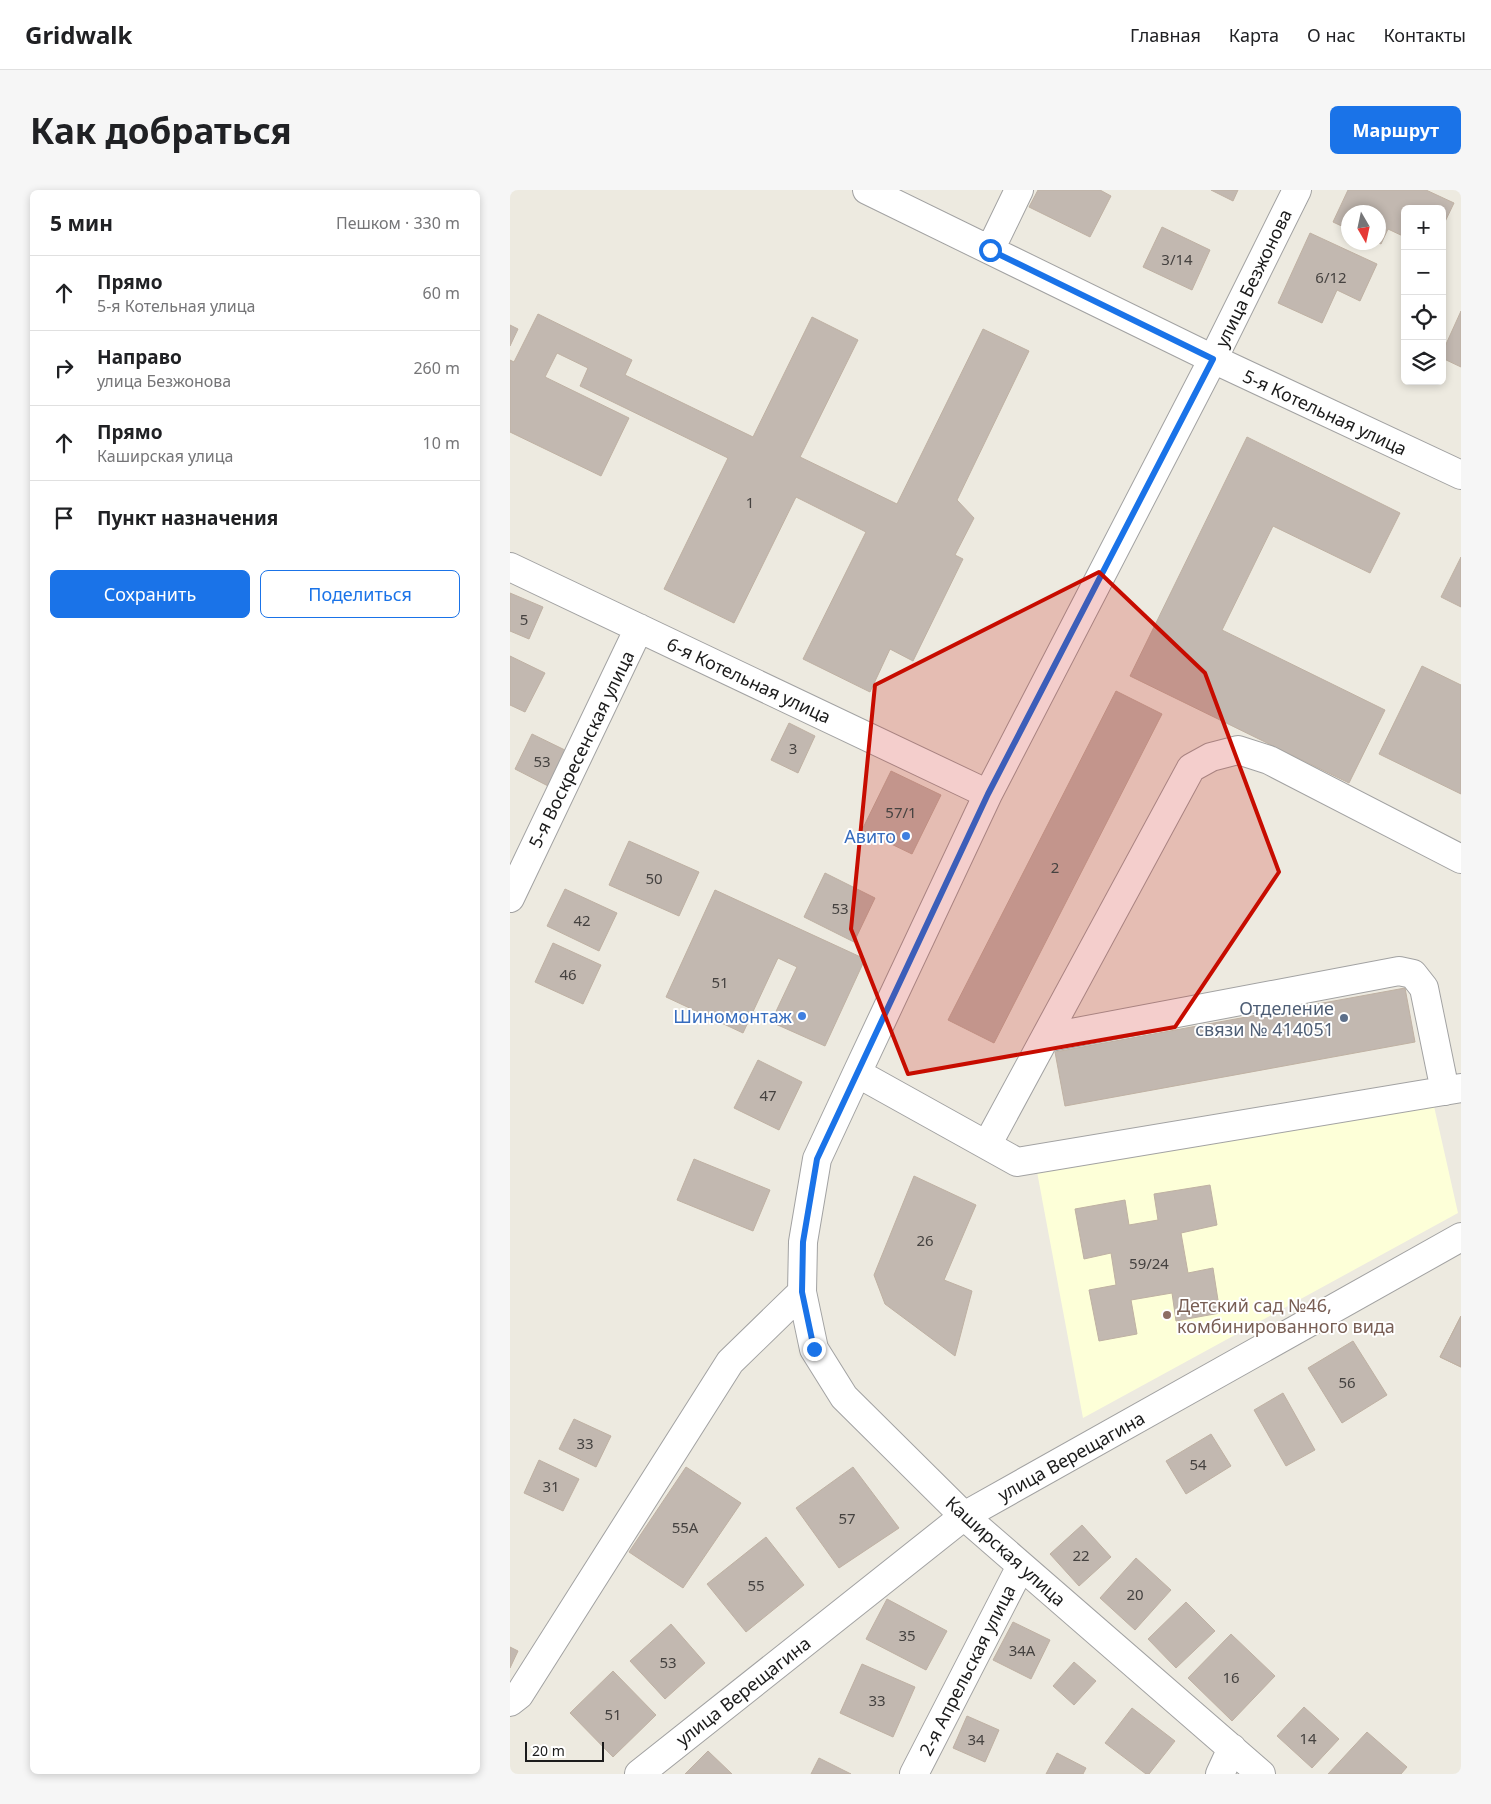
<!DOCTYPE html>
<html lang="ru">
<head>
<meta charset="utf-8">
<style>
  :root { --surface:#fff; --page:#f6f6f6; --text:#202124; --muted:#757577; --line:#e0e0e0; --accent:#1a73e8 }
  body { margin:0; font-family:"Noto Sans",sans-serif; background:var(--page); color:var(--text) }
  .controls { position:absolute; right:15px; top:15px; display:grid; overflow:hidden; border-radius:8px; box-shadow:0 2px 8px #0003 }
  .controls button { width:45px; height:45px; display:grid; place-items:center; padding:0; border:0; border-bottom:1px solid var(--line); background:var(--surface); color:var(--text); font:25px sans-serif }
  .compass { position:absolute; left:831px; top:15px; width:45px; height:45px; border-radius:50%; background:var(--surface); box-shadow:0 2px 8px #0003; rotate:171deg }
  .scale { position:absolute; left:15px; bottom:12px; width:79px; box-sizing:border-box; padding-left:5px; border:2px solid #1b1b1b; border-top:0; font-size:14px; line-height:18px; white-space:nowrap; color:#1b1b1b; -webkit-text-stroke:4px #fff; paint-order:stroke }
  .stop { position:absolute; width:15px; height:15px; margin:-11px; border:4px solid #1a73e8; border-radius:50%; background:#fff }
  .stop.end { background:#1a73e8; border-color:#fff; box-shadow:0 1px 5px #0008 }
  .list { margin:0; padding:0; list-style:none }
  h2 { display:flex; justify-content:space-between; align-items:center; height:65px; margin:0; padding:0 20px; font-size:21px }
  h2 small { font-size:16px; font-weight:400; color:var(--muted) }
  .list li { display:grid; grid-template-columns:32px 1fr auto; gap:15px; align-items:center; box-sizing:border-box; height:75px; padding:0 20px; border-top:1px solid var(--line) }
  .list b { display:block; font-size:19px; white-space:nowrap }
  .list p { margin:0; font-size:16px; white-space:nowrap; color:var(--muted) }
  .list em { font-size:16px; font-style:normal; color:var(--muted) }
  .actions { display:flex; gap:10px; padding:15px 20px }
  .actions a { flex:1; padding:11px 0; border:1px solid var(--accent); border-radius:8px; text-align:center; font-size:18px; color:var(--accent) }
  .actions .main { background:var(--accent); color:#fff }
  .icon { flex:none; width:28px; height:28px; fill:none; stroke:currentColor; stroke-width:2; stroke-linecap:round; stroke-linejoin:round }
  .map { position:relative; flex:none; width:951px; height:1584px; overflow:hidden; border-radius:8px }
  header { display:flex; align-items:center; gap:30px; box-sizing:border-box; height:70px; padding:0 25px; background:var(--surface); border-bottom:1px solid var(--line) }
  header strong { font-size:24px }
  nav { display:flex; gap:28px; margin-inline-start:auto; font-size:18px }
  .intro { display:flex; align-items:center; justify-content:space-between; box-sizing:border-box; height:120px; padding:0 30px }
  h1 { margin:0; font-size:35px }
  .button { padding:12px 22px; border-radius:8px; background:var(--accent); color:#fff; font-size:18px; font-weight:700 }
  main { display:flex; gap:30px; padding:0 30px }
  aside { flex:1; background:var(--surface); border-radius:8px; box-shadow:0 2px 8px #0003 }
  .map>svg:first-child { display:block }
  .education { fill:#fdffd8 }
  .building { fill:#c2b8b0; stroke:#bfb1a3 }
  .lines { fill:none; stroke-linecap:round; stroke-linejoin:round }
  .minor-casing { stroke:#a2a2a2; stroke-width:30 }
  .minor { stroke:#fff; stroke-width:28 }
  .route { stroke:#1a73e8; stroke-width:6 }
  .marked { fill:#c70c00; fill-opacity:0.2; stroke:#c70c00; stroke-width:4; stroke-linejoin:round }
  .shop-dot { fill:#3f7fe0; stroke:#fff; stroke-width:2 }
  .service-dot { fill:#5c6f8a; stroke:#fff; stroke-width:2 }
  .education-dot { fill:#8d6e63; stroke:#fff; stroke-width:2 }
  .labels { text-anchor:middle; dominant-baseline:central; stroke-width:4; stroke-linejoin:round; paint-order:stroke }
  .number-label { font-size:15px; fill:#454240 }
  .street-label { font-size:18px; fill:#1b1b1b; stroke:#fff }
  .shop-label { font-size:18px; fill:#366cbe; stroke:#fff; text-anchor:end }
  .service-label { font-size:18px; fill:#4e5e75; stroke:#fff; text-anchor:end }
  .education-label { font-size:18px; fill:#785e54; stroke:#fff; text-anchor:start }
</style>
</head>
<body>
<header>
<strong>Gridwalk</strong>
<nav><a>Главная</a><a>Карта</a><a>О нас</a><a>Контакты</a></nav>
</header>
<div class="intro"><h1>Как добраться</h1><a class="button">Маршрут</a></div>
<main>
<aside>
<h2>5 мин<small>Пешком · 330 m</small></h2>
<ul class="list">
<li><svg class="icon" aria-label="ahead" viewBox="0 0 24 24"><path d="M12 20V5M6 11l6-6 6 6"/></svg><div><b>Прямо</b><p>5-я Котельная улица</p></div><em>60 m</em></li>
<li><svg class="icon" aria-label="right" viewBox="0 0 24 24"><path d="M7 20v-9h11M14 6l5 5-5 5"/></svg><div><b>Направо</b><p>улица Безжонова</p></div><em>260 m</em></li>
<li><svg class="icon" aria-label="ahead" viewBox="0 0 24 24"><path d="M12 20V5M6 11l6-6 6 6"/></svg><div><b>Прямо</b><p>Каширская улица</p></div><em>10 m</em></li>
<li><svg class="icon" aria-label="arrive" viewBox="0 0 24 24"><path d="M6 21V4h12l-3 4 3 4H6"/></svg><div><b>Пункт назначения</b></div></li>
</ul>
<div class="actions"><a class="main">Сохранить</a><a>Поделиться</a></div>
</aside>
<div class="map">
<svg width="951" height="1584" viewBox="0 0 951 1584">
  <rect width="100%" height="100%" fill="#edeae0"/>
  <path class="education" d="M 919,894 L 948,1023 L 573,1228 L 525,971 Z"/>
  <path class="building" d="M 528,0 L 590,0 L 601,6 L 580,47 L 519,17 Z
    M 701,0 L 728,0 L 723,11 Z
    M 838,0 L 916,0 L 944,13 L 932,38 L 932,19 L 895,19 L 895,47 L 878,39 L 871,54 L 867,52 L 868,52 L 868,22 L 838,22 L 838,39 L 823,32 Z
    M 652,37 L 700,60 L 682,100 L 633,77 Z
    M 800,43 L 867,74 L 850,111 L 827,100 L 812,133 L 768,113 Z
    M 951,121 L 951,177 L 932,168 L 932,163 Z
    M 28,124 L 122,170 L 115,185 L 243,247 L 302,127 L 348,150 L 290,267 L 387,314 L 473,139 L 519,161 L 447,310 L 464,328 L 445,365 L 453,369 L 403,471 L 380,459 L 360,502 L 293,469 L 356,342 L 286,307 L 224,433 L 154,399 L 218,268 L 70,196 L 78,178 L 47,163 L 35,187 L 119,228 L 91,286 L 0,242 L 0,170 L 4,172 Z
    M 0,135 L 8,139 L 0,156 Z
    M 737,247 L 890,323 L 860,383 L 763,336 L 712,440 L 875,520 L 839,593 L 620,486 Z
    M 951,367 L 951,417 L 931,407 Z
    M 0,403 L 33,417 L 19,449 L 0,441 Z
    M 0,466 L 35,483 L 15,522 L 0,515 Z
    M 912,476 L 951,495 L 951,604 L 869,564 Z
    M 606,501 L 652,524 L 484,853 L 438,830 Z
    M 279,533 L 305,546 L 288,583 L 261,570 Z
    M 22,544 L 59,562 L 42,598 L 5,579 Z
    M 381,581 L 431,605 L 402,664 L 352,640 Z
    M 119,651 L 189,682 L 169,726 L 99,695 Z
    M 315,683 L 365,708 L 344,752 L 294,727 Z
    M 55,699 L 107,723 L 89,761 L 37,736 Z
    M 205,700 L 355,769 L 315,856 L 261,832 L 287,777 L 268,768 L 233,843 L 156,807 Z
    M 43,753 L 91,775 L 73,814 L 25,792 Z
    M 895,798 L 905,852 L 555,916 L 545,862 Z
    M 248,870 L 292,892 L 269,940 L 224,918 Z
    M 184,969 L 260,1000 L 243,1041 L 167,1010 Z
    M 404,986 L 466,1015 L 434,1090 L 462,1101 L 445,1166 L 375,1114 L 364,1085 Z
    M 700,995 L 707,1035 L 671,1043 L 678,1083 L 703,1078 L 710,1123 L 666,1131 L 662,1103 L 621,1110 L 627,1144 L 589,1151 L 579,1100 L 606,1095 L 601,1063 L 574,1069 L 565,1019 L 615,1010 L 619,1035 L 648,1030 L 644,1004 Z
    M 951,1126 L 951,1177 L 930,1167 Z
    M 951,1126 L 951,1177 L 930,1167 Z
    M 843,1151 L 877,1205 L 832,1233 L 798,1178 Z
    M 773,1203 L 805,1260 L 776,1276 L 744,1220 Z
    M 64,1229 L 101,1246 L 86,1277 L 49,1259 Z
    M 701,1244 L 721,1276 L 676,1304 L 656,1271 Z
    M 29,1270 L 69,1289 L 53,1321 L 14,1303 Z
    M 176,1277 L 231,1313 L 173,1398 L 119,1362 Z
    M 343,1277 L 389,1338 L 329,1378 L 286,1318 Z
    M 572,1335 L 601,1367 L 569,1396 L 540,1364 Z
    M 256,1347 L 294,1395 L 236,1442 L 197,1394 Z
    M 626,1368 L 661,1400 L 625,1440 L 590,1408 Z
    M 377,1409 L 437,1441 L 416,1480 L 356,1449 Z
    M 676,1412 L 705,1441 L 666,1478 L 638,1449 Z
    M 503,1432 L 540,1450 L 521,1489 L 483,1470 Z
    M 161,1434 L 195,1473 L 155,1509 L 120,1471 Z
    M 721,1444 L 765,1486 L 722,1531 L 678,1488 Z
    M 0,1457 L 8,1461 L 0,1478 Z
    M 564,1472 L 586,1491 L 564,1515 L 543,1496 Z
    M 352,1474 L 405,1497 L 383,1547 L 330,1523 Z
    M 103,1481 L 146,1525 L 103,1567 L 60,1523 Z
    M 794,1517 L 829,1549 L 802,1578 L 767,1546 Z
    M 622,1518 L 665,1551 L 639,1584 L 636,1584 L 595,1553 Z
    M 457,1526 L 489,1540 L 475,1572 L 443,1558 Z
    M 857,1542 L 897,1577 L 891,1584 L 818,1584 Z
    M 198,1561 L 222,1584 L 175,1584 Z
    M 547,1563 L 576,1578 L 573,1584 L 536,1584 Z
    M 309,1568 L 341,1584 L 301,1584 Z"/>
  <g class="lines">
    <g class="minor-casing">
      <path id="minor" d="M 357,0 L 703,169 L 951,285
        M 480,60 L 509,0
        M 0,377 L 478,604
        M 0,708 L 129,438
        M 535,848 L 889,781 L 903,784 L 914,798 L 935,901
        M 347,883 L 507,972 L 951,898
        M 477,955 L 681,578 L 701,567 L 728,560 L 759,570 L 951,669
        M 0,1512 L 9,1505 L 220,1172 L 292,1102
        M 129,1584 L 454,1326 L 951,1047
        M 404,1584 L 511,1376
        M 710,1584 L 722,1558
        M 751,1584 L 454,1326 L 334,1207 L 304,1159 L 292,1102 L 293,1052 L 307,969 L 347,883 L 478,604 L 703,169 L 787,0"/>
    </g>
    <use href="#minor" class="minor"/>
  </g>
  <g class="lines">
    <path class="route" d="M 304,1159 L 292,1102 L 293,1052 L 307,969 L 478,604 L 703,169 L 480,60"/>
  </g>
  <path class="marked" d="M 589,382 L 695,483 L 769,682 L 665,837 L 398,884 L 341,739 L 365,495 Z"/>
  <g class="shop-dot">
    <circle cx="396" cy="646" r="5"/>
    <circle cx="292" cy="826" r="5"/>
  </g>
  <circle class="service-dot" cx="834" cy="828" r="5"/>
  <circle class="education-dot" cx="657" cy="1125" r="5"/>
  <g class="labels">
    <g class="number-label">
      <text x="667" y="69">3/14</text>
      <text x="821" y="87">6/12</text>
      <text x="240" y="312">1</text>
      <text x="14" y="429">5</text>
      <text x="283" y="558">3</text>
      <text x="32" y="571">53</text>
      <text x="391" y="622">57/1</text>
      <text x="545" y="677">2</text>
      <text x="144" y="688">50</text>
      <text x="330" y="718">53</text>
      <text x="72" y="730">42</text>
      <text x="58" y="784">46</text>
      <text x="210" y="792">51</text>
      <text x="258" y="905">47</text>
      <text x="415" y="1050">26</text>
      <text x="639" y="1073">59/24</text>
      <text x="837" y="1192">56</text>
      <text x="75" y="1253">33</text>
      <text x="688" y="1274">54</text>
      <text x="41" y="1296">31</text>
      <text x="337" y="1328">57</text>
      <text x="175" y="1337">55А</text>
      <text x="571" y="1365">22</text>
      <text x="246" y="1395">55</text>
      <text x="625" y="1404">20</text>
      <text x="397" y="1445">35</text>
      <text x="512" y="1460">34А</text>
      <text x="158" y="1472">53</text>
      <text x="721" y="1487">16</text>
      <text x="367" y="1510">33</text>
      <text x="103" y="1524">51</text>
      <text x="798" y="1548">14</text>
      <text x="466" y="1549">34</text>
    </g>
    <g class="street-label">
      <text transform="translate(743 88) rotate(-64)">улица Безжонова</text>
      <text transform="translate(815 222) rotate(25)">5-я Котельная улица</text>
      <text transform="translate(239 490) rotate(25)">6-я Котельная улица</text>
      <text transform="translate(71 559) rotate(-64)">5-я Воскресенская улица</text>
      <text transform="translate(561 1266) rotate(-29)">улица Верещагина</text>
      <text transform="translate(496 1361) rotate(42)">Каширская улица</text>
      <text transform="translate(457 1480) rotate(-63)">2-я Апрельская улица</text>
      <text transform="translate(233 1501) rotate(-38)">улица Верещагина</text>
    </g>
    <g class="shop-label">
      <text x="386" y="646">Авито</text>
      <text x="282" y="826">Шиномонтаж</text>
    </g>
    <g class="service-label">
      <text x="824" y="818">Отделение<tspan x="824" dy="21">связи № 414051</tspan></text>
    </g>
    <g class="education-label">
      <text x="667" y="1115">Детский сад №46,<tspan x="667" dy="21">комбинированного вида</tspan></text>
    </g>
  </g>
</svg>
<div class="controls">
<button>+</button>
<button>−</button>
<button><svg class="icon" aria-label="locate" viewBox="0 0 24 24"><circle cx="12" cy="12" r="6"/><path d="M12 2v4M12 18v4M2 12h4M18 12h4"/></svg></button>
<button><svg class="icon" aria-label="layers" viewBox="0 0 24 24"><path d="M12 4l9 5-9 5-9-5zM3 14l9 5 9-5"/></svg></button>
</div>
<svg class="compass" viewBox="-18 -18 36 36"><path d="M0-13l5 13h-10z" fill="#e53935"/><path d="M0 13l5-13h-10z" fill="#757577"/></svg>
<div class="scale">20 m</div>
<div class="stop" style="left:480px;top:60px"></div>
<div class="stop end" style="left:304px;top:1159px"></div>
</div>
</main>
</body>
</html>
